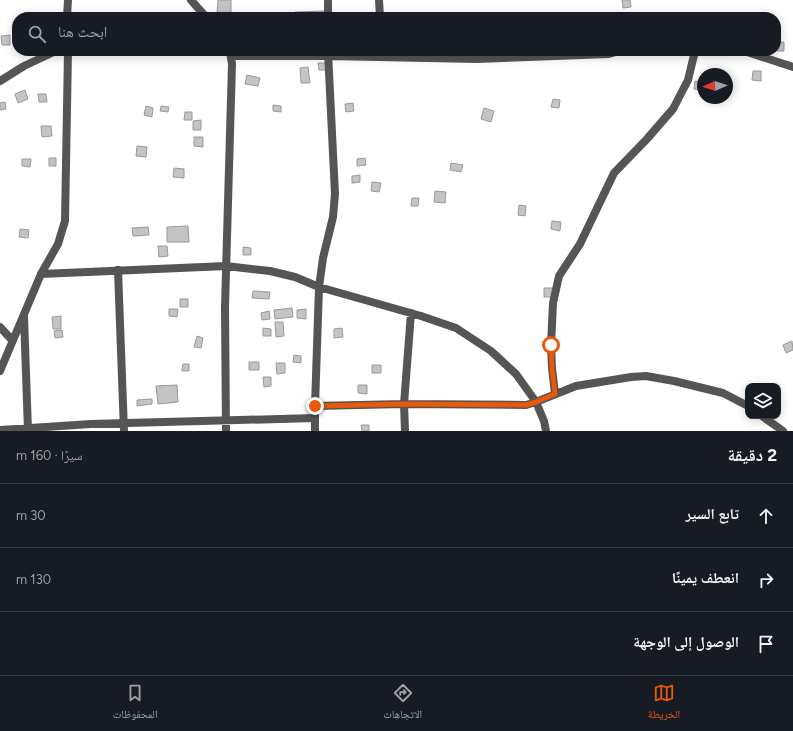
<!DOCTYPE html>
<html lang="ar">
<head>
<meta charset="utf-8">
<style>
  :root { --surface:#171b24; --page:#242831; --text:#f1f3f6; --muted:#9ea1a6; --line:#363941; --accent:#ea580c }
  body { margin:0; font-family:Figtree,"Noto Naskh Arabic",sans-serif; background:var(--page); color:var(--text); direction:rtl }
  .controls { position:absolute; right:12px; bottom:12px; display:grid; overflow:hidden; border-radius:8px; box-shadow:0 2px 10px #0003 }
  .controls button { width:36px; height:36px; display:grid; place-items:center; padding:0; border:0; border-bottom:1px solid var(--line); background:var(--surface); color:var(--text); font:20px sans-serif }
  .compass { position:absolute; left:697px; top:68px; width:36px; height:36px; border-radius:50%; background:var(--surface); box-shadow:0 2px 10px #0003; rotate:267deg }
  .stop { position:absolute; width:12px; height:12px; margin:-9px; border:3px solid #ea580c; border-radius:50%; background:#fff }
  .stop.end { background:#ea580c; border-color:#fff; box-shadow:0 1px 4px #0008 }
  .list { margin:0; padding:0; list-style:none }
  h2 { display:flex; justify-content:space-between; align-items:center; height:52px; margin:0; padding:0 16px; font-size:17px }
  h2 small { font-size:13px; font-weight:400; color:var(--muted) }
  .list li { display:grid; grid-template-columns:26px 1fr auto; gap:12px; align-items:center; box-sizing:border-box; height:64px; padding:0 16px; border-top:1px solid var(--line) }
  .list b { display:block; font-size:15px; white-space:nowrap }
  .list em { font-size:13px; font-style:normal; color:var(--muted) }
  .icon { flex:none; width:22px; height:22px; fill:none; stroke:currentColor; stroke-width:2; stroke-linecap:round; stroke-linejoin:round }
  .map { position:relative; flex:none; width:793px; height:431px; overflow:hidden; direction:ltr }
  .search { position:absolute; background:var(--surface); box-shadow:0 2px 10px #0003; left:12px; right:12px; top:12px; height:44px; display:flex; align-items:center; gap:10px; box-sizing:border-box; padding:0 14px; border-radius:16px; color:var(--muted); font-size:15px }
  .sheet { height:244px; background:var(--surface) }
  nav { display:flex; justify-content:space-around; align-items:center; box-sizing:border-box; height:56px; border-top:1px solid var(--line); background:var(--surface); font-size:11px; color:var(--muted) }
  nav a { display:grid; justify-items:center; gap:2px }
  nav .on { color:var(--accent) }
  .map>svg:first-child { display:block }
  .building { fill:#c4c4c4; stroke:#999 }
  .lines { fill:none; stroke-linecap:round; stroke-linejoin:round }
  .minor { stroke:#555; stroke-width:8 }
  .route { stroke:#ea580c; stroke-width:5 }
</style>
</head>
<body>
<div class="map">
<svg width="793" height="431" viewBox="0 0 793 431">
  <rect width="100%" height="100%" fill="#fff"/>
  <path class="building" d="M 218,0 L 231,0 L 231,13 L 217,13 Z
    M 622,0 L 630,0 L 631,7 L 623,8 Z
    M 325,11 L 325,17 L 295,17 L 295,12 Z
    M 10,35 L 10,45 L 2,45 L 1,36 Z
    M 777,42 L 784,42 L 784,51 L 777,51 Z
    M 318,63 L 326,63 L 326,70 L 319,70 Z
    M 308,67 L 310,83 L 301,83 L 300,68 Z
    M 753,71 L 761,71 L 761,81 L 752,80 Z
    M 247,75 L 260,78 L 258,86 L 245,84 Z
    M 695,81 L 702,82 L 701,90 L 694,89 Z
    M 25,90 L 28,99 L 18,103 L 15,94 Z
    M 38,94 L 46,94 L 47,102 L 39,102 Z
    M 553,99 L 560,100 L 559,108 L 551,107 Z
    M 5,102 L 6,109 L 0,110 L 0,103 Z
    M 353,103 L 354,111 L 346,112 L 345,104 Z
    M 273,105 L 281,106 L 281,112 L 273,111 Z
    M 146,106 L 153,108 L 152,117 L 144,115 Z
    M 161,106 L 169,107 L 168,112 L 160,111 Z
    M 484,108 L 494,111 L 491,122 L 481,119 Z
    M 185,112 L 192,112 L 192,120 L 184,120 Z
    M 201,120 L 201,130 L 193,130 L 193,121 Z
    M 41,126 L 51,126 L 52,136 L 42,137 Z
    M 194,137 L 203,137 L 203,147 L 194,146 Z
    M 137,146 L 147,147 L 146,157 L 136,156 Z
    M 49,158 L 56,158 L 56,166 L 49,166 Z
    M 365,158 L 366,165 L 357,166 L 357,159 Z
    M 22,159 L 31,159 L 30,167 L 22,166 Z
    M 451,163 L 463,165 L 461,172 L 450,170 Z
    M 174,168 L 184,169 L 184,178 L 173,177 Z
    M 360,175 L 360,182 L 352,183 L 352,176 Z
    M 372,182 L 381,183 L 379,192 L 371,191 Z
    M 435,191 L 446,192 L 445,203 L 434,202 Z
    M 412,198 L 419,198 L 418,206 L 411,206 Z
    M 519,205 L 526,206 L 525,216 L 518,215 Z
    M 552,221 L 561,222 L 560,231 L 551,229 Z
    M 188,226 L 189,242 L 167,242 L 167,227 Z
    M 148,227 L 149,235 L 133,236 L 132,228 Z
    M 20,229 L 29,230 L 28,238 L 19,237 Z
    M 158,246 L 167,246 L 168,256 L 159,257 Z
    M 243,247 L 251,248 L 251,255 L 243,255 Z
    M 544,288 L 554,288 L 554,297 L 544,297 Z
    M 253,291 L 270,292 L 269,299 L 252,298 Z
    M 180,299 L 188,299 L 188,307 L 180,307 Z
    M 292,308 L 293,317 L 275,319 L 274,310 Z
    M 169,309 L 178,309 L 177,317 L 169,316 Z
    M 306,309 L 306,319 L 297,318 L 297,310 Z
    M 269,311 L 270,319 L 262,320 L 261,313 Z
    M 61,316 L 61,329 L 53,329 L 52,317 Z
    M 275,322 L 283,322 L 284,336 L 276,337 Z
    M 263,328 L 271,329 L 271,336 L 263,336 Z
    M 342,328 L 343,337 L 334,338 L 334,329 Z
    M 62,330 L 63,337 L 55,338 L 54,331 Z
    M 197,336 L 203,338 L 201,348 L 194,347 Z
    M 792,341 L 793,350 L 786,353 L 783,345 Z
    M 294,355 L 301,356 L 301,363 L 293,362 Z
    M 249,362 L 259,362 L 259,370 L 249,370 Z
    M 276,363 L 285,363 L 285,373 L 277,374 Z
    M 183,364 L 189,364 L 189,371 L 182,371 Z
    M 372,365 L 381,365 L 381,373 L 372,373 Z
    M 263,377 L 271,377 L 271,386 L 264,387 Z
    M 177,385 L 178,402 L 158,404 L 156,386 Z
    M 358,385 L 367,385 L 367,394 L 358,393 Z
    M 152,399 L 152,404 L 137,406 L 137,400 Z
    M 361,425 L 369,425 L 369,431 L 362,431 Z"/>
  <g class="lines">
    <path class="minor" d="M 191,0 L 206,17
      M 379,0 L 380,17
      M 67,17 L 68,0
      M 328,17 L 328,0
      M 744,51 L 793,67
      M 231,56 L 328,56 L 477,59 L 609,54 L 619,51
      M 0,81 L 24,66 L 56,51
      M 118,270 L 124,431
      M 41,274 L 226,266 L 270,271 L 295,277 L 319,287 L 421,316 L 456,328 L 491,351 L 516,374 L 536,402 L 544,421 L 546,431
      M 24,316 L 28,431
      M 0,327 L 12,340
      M 0,371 L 41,274 L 58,244 L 65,221 L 68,51
      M 555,394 L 552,368 L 551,345 L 553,303 L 559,276 L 580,244 L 614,173 L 646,140 L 673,109 L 688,80 L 695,51
      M 315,406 L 404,404 L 526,405 L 536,402 L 576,386 L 631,377 L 646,376 L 674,381 L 723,393 L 748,406
      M 762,416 L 783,431
      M 0,430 L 91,424 L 315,418
      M 226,431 L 225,307 L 232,64 L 230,52
      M 315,431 L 315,406 L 319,287 L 323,258 L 333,217 L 335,194 L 328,52
      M 405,431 L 404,404 L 411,313"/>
  </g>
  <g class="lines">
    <path class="route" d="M 315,406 L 404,404 L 526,405 L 536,402 L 555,394 L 552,368 L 551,345"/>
  </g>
</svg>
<div class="controls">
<button><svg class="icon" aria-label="layers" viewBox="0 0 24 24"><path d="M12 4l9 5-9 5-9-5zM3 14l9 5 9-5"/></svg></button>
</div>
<svg class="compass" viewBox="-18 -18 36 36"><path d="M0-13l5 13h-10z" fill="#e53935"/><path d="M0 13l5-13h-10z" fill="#9ea1a6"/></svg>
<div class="stop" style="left:551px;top:345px"></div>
<div class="stop end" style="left:315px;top:406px"></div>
<div class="search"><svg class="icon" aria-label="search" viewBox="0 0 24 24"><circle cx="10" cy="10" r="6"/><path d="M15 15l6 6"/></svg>ابحث هنا</div>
</div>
<section class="sheet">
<h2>2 دقيقة<small>سيرًا · 160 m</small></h2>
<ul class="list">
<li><svg class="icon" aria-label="ahead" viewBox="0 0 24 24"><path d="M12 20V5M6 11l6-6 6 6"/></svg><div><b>تابع السير</b></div><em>30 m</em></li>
<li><svg class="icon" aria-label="right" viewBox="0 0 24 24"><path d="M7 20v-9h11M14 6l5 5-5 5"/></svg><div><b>انعطف يمينًا</b></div><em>130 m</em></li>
<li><svg class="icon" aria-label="arrive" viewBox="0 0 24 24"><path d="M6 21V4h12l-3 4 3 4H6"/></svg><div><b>الوصول إلى الوجهة</b></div></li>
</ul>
</section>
<nav>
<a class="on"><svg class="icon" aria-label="map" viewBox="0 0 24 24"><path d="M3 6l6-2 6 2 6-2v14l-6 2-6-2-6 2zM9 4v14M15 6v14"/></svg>الخريطة</a>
<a><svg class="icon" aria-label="directions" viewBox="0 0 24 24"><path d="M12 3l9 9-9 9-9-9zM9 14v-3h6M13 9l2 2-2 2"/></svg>الاتجاهات</a>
<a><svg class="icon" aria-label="saved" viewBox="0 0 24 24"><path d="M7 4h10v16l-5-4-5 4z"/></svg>المحفوظات</a>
</nav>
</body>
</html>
